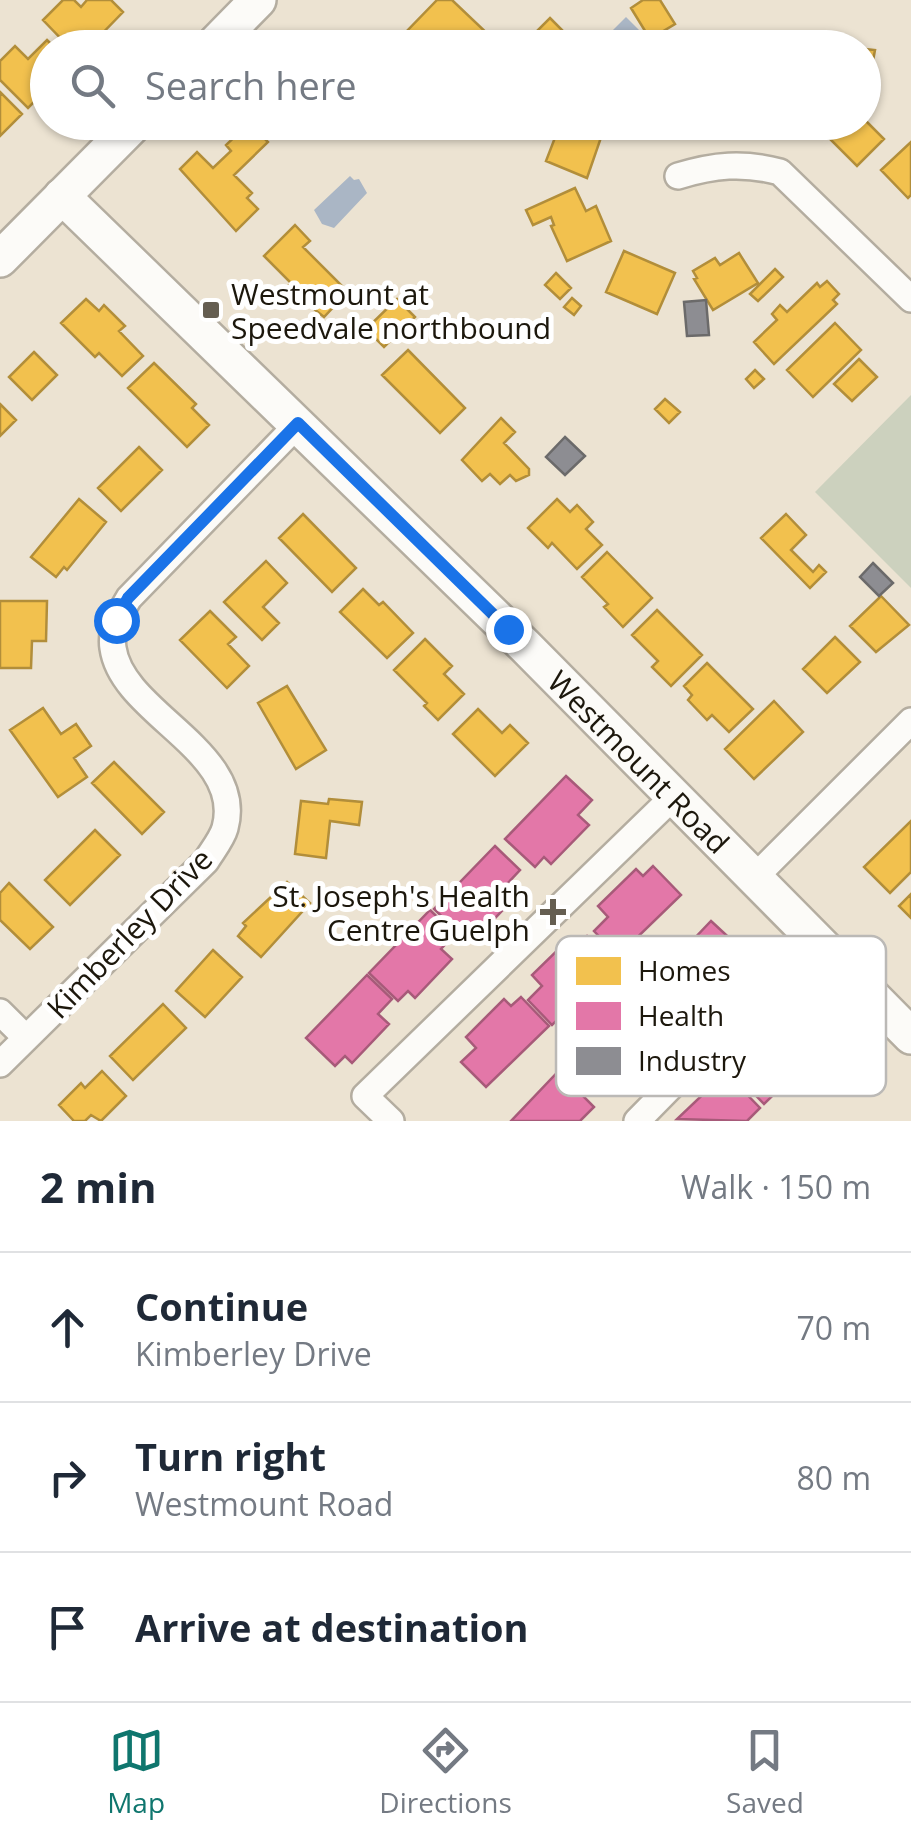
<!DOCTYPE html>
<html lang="en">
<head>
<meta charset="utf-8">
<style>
  :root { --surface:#fff; --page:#f6f6f7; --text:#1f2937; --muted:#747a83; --line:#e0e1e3; --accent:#0f766e }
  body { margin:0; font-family:"Open Sans",sans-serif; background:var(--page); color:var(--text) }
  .stop { position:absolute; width:30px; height:30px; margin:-22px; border:8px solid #1a73e8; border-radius:50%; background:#fff }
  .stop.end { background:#1a73e8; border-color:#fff; box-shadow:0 2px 10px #0008 }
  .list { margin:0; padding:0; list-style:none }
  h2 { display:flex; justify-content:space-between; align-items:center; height:130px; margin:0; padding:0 40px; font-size:42px }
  h2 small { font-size:32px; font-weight:400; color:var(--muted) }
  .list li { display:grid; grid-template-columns:65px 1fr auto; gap:30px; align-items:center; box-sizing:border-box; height:150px; padding:0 40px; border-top:2px solid var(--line) }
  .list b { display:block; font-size:38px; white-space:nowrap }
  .list p { margin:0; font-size:32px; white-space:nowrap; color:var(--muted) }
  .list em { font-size:32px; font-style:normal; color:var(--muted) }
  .icon { flex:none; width:55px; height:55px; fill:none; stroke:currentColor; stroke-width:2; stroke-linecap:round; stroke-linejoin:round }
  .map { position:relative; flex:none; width:911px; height:1121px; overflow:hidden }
  .search { position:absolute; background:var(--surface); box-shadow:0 2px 8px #0004; left:30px; right:30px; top:30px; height:110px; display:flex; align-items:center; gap:25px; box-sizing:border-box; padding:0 35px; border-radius:55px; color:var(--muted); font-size:38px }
  .sheet { height:580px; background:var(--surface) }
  nav { display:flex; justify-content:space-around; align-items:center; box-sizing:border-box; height:140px; border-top:2px solid var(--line); background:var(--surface); font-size:28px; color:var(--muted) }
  nav a { display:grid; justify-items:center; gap:5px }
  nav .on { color:var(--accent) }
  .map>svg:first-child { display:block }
  .green { fill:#ccd1be }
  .water { fill:#aab6c5 }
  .homes { fill:#f2c14e; stroke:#b28e3a; stroke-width:2.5 }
  .health { fill:#e377a8; stroke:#a75a79; stroke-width:2.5 }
  .industry { fill:#8d8d92; stroke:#6b6a6a; stroke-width:2.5 }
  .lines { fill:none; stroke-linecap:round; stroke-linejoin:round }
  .street-casing { stroke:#b4ada0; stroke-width:30 }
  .secondary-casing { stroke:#b4ada0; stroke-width:40 }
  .street { stroke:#fcfbf8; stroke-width:25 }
  .secondary { stroke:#fcfbf8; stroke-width:35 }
  .route { stroke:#1a73e8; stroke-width:12 }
  .poi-dot { fill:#655e51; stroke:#fff; stroke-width:4 }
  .labels { text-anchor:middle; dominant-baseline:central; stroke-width:10; stroke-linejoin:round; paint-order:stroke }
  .poi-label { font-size:30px; fill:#1c170c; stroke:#fff; text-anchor:start }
  .street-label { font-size:30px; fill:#1c170c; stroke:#fff }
  .key { fill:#fff; stroke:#bbb9b6; stroke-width:2.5 }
  .key-label { font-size:28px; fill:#1c170c }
</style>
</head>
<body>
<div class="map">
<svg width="911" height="1121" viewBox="0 0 911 1121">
  <rect width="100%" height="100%" fill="#ece3d2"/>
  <path class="green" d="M 911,395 L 911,588 L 815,492 Z"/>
  <path class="water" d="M 626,17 L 642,33 L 626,47 L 596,47 Z
    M 350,176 L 354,180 L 359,179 L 367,193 L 334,228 L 322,224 L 314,210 Z"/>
  <path class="homes" d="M 63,0 L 74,0 L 81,7 L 87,0 L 111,0 L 123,12 L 88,48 L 70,48 L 43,20 Z
    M 437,0 L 452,0 L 492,38 L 487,43 L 492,48 L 445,48 L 439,42 L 434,48 L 422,48 L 406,32 Z
    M 643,0 L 660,0 L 675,24 L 650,39 L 631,8 Z
    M 550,18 L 570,38 L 562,48 L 539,48 L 545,41 L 536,32 Z
    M 681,35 L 690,36 L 689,48 L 680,48 Z
    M 47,40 L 55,48 L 48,48 L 48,88 L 28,108 L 0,80 L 0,61 L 15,46 L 28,59 Z
    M 865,49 L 875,50 L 873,61 L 864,60 Z
    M 0,92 L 22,114 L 0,136 Z
    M 864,119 L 884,139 L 857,166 L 817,126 L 821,122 L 864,122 Z
    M 561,122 L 606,123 L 587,178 L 546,161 Z
    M 249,123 L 268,142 L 234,175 L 252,193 L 247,198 L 258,209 L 236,231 L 180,169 L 197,152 L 213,168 L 231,151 L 226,145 Z
    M 911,142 L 911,195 L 908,198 L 881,170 Z
    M 575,188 L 586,211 L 596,206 L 611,241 L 567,261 L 551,226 L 554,225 L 551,217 L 533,225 L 526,210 Z
    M 295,225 L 310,241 L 303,247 L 343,287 L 333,296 L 339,301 L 324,317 L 287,287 L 291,283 L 264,256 Z
    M 624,251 L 675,273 L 657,314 L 606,292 Z
    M 739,253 L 758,283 L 713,310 L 694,279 L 697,278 L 693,271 L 715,258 L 720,265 Z
    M 775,269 L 783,277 L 758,301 L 750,294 Z
    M 556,273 L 571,288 L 560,299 L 545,285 Z
    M 827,281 L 839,294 L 833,300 L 837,304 L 774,364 L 754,342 L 777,320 L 772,314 L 780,305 L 787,312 L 817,283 L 820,287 Z
    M 572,298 L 581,306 L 574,315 L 564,307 Z
    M 86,299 L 99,311 L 104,305 L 125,326 L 119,331 L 143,356 L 122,376 L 99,353 L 95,357 L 61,323 Z
    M 397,299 L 415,317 L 384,347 L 366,329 Z
    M 835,323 L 861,350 L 813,397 L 787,370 Z
    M 408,350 L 465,408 L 440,433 L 382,375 Z
    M 34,352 L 57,375 L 32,400 L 9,377 Z
    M 859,359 L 877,377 L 852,401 L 834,384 Z
    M 154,363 L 196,404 L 192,408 L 209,425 L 187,447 L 128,388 Z
    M 755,370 L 764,379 L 754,388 L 746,379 Z
    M 665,399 L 680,412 L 669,423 L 655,409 Z
    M 0,404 L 16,420 L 0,436 Z
    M 501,418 L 515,432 L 504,443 L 529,469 L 529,475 L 516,481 L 510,475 L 500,484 L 490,474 L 482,481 L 462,460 Z
    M 139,447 L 162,470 L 121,511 L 98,488 Z
    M 79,499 L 106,522 L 67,570 L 64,567 L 56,577 L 31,557 Z
    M 557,499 L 570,512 L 577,505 L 593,522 L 586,529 L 602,545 L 577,569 L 552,543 L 548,548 L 528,528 Z
    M 303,514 L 356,568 L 332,592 L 279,538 Z
    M 786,514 L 806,535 L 791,550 L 813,572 L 819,565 L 826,572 L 810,588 L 761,538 Z
    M 607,552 L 652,598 L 623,627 L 604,607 L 608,604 L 582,577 Z
    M 266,561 L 287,583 L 263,607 L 279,623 L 262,640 L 224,602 Z
    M 363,589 L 379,605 L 383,602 L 413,633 L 387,658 L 340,612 Z
    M 881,596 L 909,625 L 876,652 L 850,626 Z
    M 0,601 L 47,601 L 46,641 L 32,641 L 31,668 L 0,668 Z
    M 657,610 L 702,655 L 671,686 L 652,667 L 658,661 L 632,635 Z
    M 210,611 L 236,637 L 228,644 L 249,666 L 227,688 L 180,640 Z
    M 835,637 L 860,662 L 827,693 L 803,669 Z
    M 425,639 L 452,666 L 444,674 L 464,694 L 438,720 L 424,706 L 427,703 L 394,670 Z
    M 707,663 L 753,709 L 729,732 L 712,715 L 707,720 L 688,700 L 692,695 L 684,686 Z
    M 287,686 L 326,750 L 296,769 L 258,703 Z
    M 774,701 L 803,732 L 754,779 L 725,749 Z
    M 43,708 L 61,734 L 76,724 L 91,746 L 74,758 L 87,777 L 58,797 L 10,730 Z
    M 478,709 L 502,733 L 510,725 L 528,743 L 495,776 L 453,734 Z
    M 114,762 L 164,812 L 142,834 L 92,783 Z
    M 329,799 L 362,802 L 359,825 L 330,821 L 326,858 L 295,854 L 301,801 L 328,804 Z
    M 911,821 L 911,872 L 890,893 L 864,867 Z
    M 95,830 L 120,855 L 70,905 L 45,880 Z
    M 287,882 L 310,903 L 261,957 L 238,936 L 246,926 L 243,923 Z
    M 9,883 L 53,927 L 30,949 L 0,920 L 0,893 Z
    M 911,894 L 911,918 L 899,906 Z
    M 213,950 L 242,977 L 205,1017 L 176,991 Z
    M 163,1004 L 186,1028 L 133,1080 L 110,1056 Z
    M 102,1071 L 126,1096 L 101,1121 L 91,1115 L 85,1121 L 74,1121 L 59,1105 L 81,1083 L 85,1088 Z"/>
  <path class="health" d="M 566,776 L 592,800 L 578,815 L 589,825 L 551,864 L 544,857 L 535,867 L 505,839 Z
    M 495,846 L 520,870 L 506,885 L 517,895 L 480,934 L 473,928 L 463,937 L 434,909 Z
    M 653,866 L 681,895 L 618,956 L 594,931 L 608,917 L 598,906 L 636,869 L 643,876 Z
    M 430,910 L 455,934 L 441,949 L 452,959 L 415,998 L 408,991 L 398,1001 L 369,973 Z
    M 711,921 L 737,945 L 723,959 L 734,970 L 696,1009 L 689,1002 L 680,1012 L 651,984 Z
    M 587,936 L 615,964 L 552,1025 L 528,1000 L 542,986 L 532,975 L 570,938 L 577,945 Z
    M 367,975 L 392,999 L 378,1014 L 389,1024 L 352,1063 L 345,1056 L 335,1066 L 306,1038 Z
    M 521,997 L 549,1026 L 486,1087 L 461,1062 L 476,1048 L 466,1037 L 504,999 L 511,1006 Z
    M 799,1014 L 827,1043 L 764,1104 L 740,1079 L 754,1064 L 744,1054 L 783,1017 L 789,1023 Z
    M 571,1058 L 597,1082 L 583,1096 L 594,1107 L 580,1121 L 511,1121 Z
    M 732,1079 L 760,1108 L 747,1121 L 677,1119 L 716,1082 L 722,1088 Z"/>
  <path class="industry" d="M 706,300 L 709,335 L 687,336 L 684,302 Z
    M 565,437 L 585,456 L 565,475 L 546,457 Z
    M 873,563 L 893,583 L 879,596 L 860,577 Z"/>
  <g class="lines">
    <g class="street-casing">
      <path id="street" d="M 678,176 C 714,165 743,162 780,172 L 911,299
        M 753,879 L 911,721
        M 0,1012 L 26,1038
        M 0,1064 L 206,861 C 212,851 222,839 225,828 C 246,751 122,714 113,648 C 110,629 120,613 129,598 L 299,423
        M 391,1121 L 365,1096 L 673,797
        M 637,1121 L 814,941"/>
    </g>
    <g class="secondary-casing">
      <g id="secondary">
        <path d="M 211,48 L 258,0"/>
        <path id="s1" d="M 62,196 L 525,646 L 911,1036"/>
        <path d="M 0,259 L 136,122"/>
      </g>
    </g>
    <use href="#street" class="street"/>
    <use href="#secondary" class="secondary"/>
  </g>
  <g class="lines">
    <path class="route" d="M 116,620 L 128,598 L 298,423 L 508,629"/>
  </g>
  <g class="poi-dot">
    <rect x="201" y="300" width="20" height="20" rx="5"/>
    <path d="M548 897h10v10h10v10h-10v10h-10v-10h-10v-10h10z"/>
  </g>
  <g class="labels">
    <g class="poi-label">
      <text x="231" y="293">Westmount at<tspan x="231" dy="34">Speedvale northbound</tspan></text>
      <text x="530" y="895" text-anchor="end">St. Joseph's Health<tspan x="530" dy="34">Centre Guelph</tspan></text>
    </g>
    <g class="street-label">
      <text stroke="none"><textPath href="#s1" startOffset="808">Westmount Road</textPath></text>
      <text transform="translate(129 933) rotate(-46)">Kimberley Drive</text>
    </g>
  </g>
  <rect x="556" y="936" width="330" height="160" rx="15" class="key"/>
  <rect x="576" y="957" width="45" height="28" fill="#f2c14e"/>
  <rect x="576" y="1002" width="45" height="28" fill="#e377a8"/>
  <rect x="576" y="1047" width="45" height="28" fill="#8d8d92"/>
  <g class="key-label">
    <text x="638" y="981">Homes</text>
    <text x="638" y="1026">Health</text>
    <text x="638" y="1071">Industry</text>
  </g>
</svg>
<div class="stop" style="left:116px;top:620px"></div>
<div class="stop end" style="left:508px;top:629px"></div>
<div class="search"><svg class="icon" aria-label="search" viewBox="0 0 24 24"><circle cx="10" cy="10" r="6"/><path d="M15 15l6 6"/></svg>Search here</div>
</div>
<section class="sheet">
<h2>2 min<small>Walk · 150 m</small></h2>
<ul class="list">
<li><svg class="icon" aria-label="ahead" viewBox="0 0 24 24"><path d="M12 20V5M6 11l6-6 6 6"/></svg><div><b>Continue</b><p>Kimberley Drive</p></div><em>70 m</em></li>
<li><svg class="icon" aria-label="right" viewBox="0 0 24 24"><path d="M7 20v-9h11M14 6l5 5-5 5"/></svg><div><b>Turn right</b><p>Westmount Road</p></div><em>80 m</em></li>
<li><svg class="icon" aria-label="arrive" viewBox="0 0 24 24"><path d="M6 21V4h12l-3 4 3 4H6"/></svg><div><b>Arrive at destination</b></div></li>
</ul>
</section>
<nav>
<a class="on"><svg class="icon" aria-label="map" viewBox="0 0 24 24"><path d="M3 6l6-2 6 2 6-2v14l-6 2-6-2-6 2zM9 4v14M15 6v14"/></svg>Map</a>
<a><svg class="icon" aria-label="directions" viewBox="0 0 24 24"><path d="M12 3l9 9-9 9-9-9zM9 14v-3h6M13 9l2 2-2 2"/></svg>Directions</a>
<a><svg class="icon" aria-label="saved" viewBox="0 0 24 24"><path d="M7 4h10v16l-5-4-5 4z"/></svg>Saved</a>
</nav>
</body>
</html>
